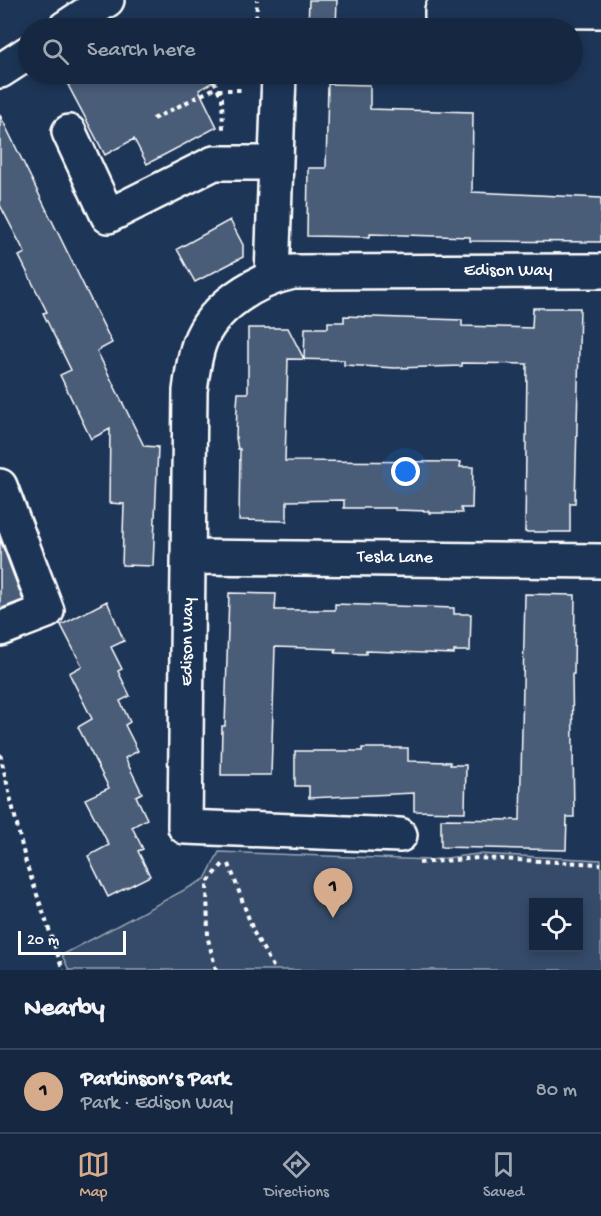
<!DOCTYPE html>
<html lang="en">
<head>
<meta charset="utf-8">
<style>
  :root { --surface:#162841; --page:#1f3048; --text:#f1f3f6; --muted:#9ea6b1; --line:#35445a; --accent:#d6ab8b }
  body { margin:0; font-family:"Gochi Hand",sans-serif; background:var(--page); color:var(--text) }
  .controls { position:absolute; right:18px; bottom:18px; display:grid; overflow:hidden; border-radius:0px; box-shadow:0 3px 9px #0003 }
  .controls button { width:54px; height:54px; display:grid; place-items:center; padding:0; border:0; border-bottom:2px solid var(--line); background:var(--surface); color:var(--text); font:30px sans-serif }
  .scale { position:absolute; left:18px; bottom:15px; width:108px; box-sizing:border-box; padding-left:6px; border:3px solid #fff; border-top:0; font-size:16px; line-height:21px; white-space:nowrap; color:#fff; -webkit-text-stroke:4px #1d3557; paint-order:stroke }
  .you { position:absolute; left:406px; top:472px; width:21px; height:21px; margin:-15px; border:4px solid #fff; border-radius:50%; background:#1a73e8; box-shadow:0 0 0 9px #1a73e833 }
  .badge { display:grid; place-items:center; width:39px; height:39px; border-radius:50%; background:var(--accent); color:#111; font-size:20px; font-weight:700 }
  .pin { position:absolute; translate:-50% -50px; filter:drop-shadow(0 2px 3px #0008) }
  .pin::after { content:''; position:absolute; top:32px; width:21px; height:18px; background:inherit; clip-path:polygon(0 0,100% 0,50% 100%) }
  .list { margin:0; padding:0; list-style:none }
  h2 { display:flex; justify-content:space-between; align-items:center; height:78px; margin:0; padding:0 24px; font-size:26px }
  h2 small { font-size:20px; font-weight:400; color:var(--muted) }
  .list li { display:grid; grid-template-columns:39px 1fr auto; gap:18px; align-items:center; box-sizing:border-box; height:84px; padding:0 24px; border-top:2px solid var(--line) }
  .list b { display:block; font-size:22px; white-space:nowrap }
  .list p { margin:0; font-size:20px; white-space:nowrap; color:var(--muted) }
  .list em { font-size:20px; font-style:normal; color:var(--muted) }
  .icon { flex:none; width:33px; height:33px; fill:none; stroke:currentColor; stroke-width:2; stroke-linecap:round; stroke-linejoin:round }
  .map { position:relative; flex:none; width:601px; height:970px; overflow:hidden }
  .search { position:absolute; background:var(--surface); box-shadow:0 3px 9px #0003; left:18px; right:18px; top:18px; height:66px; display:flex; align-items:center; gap:15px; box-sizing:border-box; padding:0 21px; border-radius:33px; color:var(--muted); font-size:22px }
  .sheet { height:162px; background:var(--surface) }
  nav { display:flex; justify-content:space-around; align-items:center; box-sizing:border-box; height:84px; border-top:2px solid var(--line); background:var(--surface); font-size:16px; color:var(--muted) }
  nav a { display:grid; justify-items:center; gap:3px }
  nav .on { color:var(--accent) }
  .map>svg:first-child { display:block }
  .green { fill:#364b69; stroke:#9aa5b4; stroke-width:1.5; fill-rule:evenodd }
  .building { fill:#4a5d79; stroke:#fff; stroke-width:1.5 }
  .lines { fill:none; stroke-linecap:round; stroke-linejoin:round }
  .minor-casing { stroke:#fff; stroke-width:38 }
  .path { stroke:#fff; stroke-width:4; stroke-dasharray:4.5 4.5; stroke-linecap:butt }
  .minor { stroke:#1d3557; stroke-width:33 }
  .labels { text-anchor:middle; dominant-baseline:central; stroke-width:4.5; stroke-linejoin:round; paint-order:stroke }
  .street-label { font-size:18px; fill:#fff; stroke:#1d3557 }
</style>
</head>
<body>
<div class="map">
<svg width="601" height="970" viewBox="0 0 601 970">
  <rect width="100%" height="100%" fill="#1d3557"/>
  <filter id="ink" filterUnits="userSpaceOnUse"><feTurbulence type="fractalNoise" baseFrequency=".0167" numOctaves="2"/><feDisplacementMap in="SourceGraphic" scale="12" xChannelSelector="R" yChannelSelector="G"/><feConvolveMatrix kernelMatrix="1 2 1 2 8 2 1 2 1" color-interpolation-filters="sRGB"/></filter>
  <g filter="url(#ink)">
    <path class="green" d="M 219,852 L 430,860 L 478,854 L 601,860 L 601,970 L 69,970 L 62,955 L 205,879 ZM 534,902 L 578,902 L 578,948 L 534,948 Z"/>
    <path class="building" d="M 309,0 L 337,0 L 336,28 L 308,28 Z
      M 91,74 L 222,74 L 223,76 L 199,90 L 217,127 L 147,164 L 134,139 L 105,155 L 68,85 Z
      M 328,84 L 370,85 L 370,109 L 473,112 L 472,192 L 601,198 L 601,242 L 470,241 L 470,237 L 370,234 L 370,237 L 307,236 L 308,168 L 326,168 Z
      M 0,115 L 112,343 L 97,351 L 144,446 L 158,447 L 153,566 L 122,565 L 124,504 L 109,503 L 110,429 L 91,439 L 60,375 L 71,370 L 43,313 L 47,312 L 19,256 L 25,253 L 0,205 Z
      M 230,220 L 243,245 L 243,257 L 195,282 L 177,249 Z
      M 533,308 L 580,308 L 575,503 L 570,503 L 570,532 L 525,532 L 527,364 L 462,363 L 462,366 L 395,368 L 344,365 L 344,360 L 288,359 L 285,461 L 461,462 L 460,467 L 473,467 L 472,508 L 461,508 L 462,513 L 429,513 L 429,511 L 395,510 L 395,508 L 344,508 L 344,500 L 287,501 L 287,521 L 239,520 L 240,449 L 238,449 L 236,438 L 237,406 L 238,393 L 248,393 L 248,328 L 288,328 L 304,359 L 305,328 L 328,328 L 328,322 L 344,322 L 344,316 L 462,320 L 462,326 L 532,328 Z
      M 0,539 L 23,600 L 0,609 Z
      M 229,593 L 276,594 L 275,610 L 335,610 L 335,604 L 454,608 L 454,614 L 471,614 L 470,651 L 454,651 L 454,654 L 366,651 L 366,654 L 335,653 L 336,649 L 275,647 L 271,775 L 221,775 L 222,726 L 225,726 Z
      M 525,594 L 575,595 L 574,674 L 572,674 L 574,817 L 567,817 L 566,850 L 441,847 L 441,819 L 520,820 Z
      M 107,601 L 124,641 L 111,647 L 122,669 L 118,671 L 130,696 L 120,701 L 130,722 L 125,725 L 138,751 L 125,758 L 142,793 L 136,796 L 147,819 L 132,827 L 143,849 L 138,851 L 150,876 L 108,897 L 88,856 L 109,845 L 85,799 L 109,788 L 78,727 L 92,719 L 69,673 L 82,666 L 61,625 Z
      M 362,748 L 408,748 L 408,761 L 450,762 L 450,765 L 466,765 L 465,812 L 414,811 L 414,793 L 309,798 L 309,786 L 295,786 L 295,751 L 362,751 Z"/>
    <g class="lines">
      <g class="minor-casing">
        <path id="minor" d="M 65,28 L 107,0
          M 442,28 L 442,10 L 601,11
          M 0,71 L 28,53
          M 69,132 L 108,216 L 214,163 L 276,163
          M 272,276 L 279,74
          M 0,486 L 47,611 L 0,629
          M 189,557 L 601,561
          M 400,835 L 185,827 L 190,391 C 192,375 194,359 199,344 C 212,307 256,280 293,272 L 601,271"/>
      </g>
      <path class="path" d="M 256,28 L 257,0
        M 214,81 L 222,98 L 223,130
        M 218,90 L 245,90
        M 153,119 L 217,87
        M 0,754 L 26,863 L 63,970
        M 419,863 L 478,858 L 601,864
        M 229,864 L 254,933 L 275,970
        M 216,970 L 208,939 L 207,883 L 224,863"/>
      <use href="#minor" class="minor"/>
    </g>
  </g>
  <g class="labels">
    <g class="street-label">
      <text x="508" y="271">Edison Way</text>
      <text transform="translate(395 558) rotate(1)">Tesla Lane</text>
      <text transform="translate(188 642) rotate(-89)">Edison Way</text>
    </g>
  </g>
</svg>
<div class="controls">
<button><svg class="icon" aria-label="locate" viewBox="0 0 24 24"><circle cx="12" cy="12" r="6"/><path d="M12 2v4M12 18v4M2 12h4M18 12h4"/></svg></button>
</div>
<div class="scale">20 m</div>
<div class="you"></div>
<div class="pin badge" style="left:333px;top:918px">1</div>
<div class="search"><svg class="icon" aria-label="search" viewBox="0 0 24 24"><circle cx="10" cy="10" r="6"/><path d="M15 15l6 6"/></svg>Search here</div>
</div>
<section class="sheet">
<h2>Nearby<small></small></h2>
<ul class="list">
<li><span class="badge">1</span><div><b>Parkinson’s Park</b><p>Park · Edison Way</p></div><em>80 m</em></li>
</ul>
</section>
<nav>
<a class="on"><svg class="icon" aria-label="map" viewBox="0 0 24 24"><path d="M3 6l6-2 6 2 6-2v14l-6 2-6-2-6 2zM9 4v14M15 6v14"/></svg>Map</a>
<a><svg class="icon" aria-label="directions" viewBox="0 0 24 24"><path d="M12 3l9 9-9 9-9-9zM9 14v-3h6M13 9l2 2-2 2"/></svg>Directions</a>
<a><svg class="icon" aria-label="saved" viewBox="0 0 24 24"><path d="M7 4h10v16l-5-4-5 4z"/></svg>Saved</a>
</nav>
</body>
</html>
